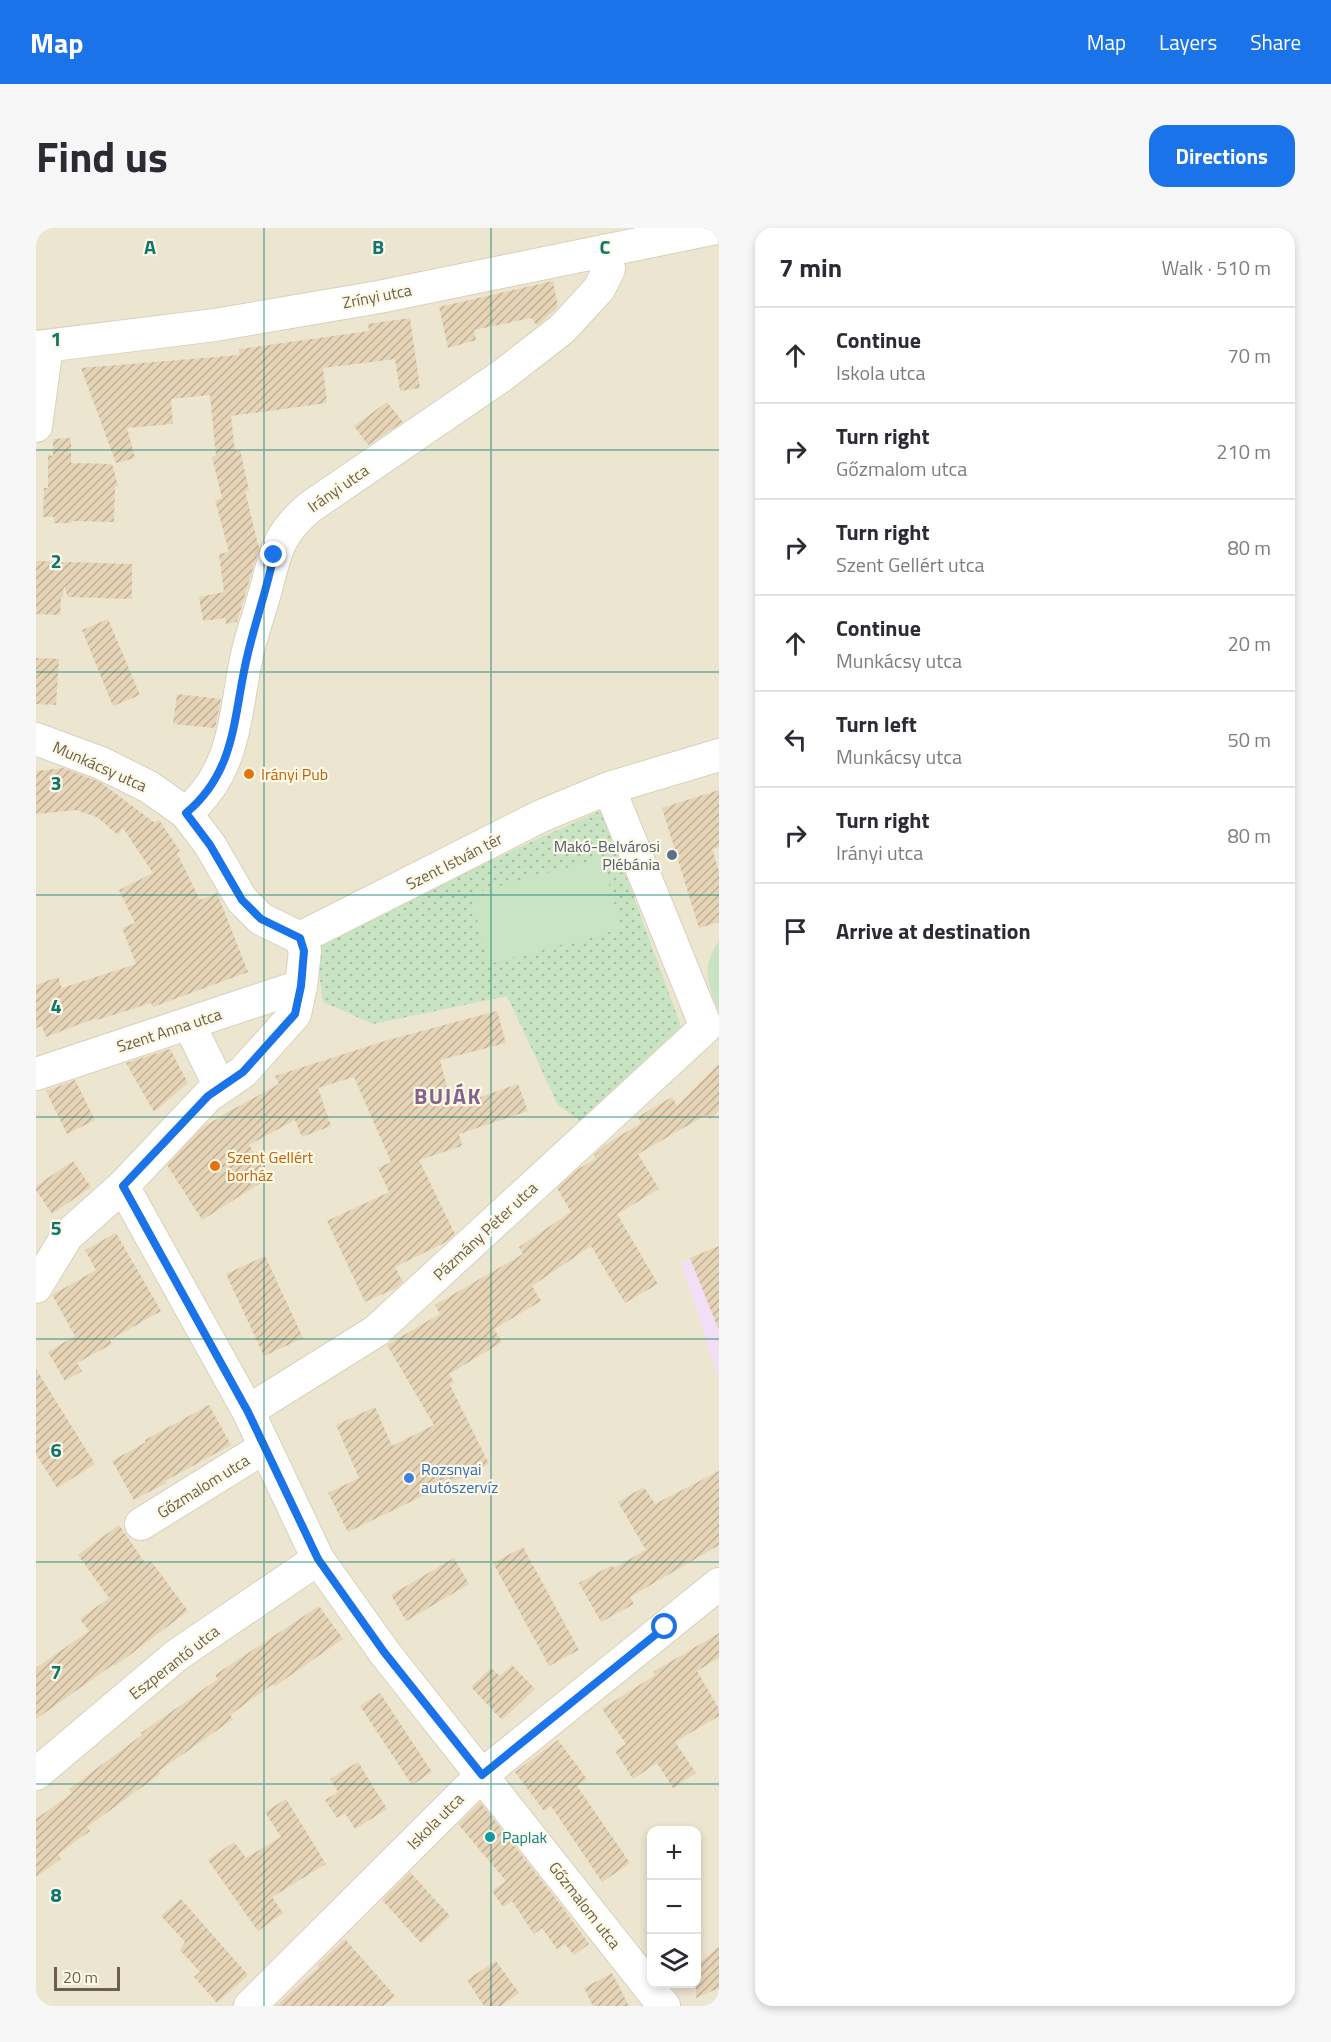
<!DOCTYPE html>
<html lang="en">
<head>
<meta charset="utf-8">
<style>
  :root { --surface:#fff; --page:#f7f7f7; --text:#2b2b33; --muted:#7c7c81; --line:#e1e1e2; --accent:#1a73e8 }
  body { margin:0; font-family:"Titillium Web",sans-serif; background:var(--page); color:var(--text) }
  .controls { position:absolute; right:18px; bottom:18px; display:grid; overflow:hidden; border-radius:12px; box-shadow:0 3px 9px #0003 }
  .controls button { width:54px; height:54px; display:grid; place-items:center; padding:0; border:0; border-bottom:2px solid var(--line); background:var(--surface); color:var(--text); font:30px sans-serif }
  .scale { position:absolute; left:18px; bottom:15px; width:66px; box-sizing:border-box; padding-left:6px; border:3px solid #6d5f4b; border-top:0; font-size:16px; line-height:21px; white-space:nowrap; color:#6d5f4b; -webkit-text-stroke:4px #fcf9e7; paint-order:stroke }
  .stop { position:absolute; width:18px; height:18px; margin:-14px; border:4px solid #1a73e8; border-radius:50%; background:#fff }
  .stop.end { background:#1a73e8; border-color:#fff; box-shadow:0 2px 6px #0008 }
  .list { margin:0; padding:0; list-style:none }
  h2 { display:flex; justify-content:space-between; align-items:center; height:78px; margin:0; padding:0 24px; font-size:26px }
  h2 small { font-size:20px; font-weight:400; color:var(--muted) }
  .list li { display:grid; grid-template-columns:39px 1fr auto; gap:18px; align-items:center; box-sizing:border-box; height:96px; padding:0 24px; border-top:2px solid var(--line) }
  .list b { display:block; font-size:22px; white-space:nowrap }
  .list p { margin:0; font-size:20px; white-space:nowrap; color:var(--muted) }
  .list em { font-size:20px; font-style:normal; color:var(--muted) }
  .icon { flex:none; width:33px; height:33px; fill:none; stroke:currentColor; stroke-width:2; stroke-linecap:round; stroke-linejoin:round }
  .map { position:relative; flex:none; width:683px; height:1778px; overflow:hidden; border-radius:18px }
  header { display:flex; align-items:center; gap:36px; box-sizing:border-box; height:84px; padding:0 30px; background:var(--accent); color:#fff }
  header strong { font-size:28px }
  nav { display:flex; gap:33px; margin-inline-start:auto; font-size:21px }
  .intro { display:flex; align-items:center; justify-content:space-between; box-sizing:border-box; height:144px; padding:0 36px }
  h1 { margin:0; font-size:42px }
  .button { padding:15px 27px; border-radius:18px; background:var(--accent); color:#fff; font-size:21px; font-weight:700 }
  main { display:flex; gap:36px; padding:0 36px }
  aside { flex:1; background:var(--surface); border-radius:18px; box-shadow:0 3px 9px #0003 }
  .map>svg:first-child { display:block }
  .residential { fill:#ece5cf; fill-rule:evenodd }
  .education { fill:#f2def5 }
  .park { fill:url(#park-dots) }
  .garden { fill:#c8e4c2 }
  .building { fill:url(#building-hatch) }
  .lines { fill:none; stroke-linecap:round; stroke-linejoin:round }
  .minor-casing { stroke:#d9d1bc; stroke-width:34 }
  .minor { stroke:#fff; stroke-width:32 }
  .route { stroke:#1a73e8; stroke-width:8 }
  .grid { fill:none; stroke:#0f766e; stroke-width:1.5; stroke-opacity:0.55 }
  .food-dot { fill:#e8710a; stroke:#fcf9e7; stroke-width:2 }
  .service-dot { fill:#5c6f8a; stroke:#fcf9e7; stroke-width:2 }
  .shop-dot { fill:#3f7fe0; stroke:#fcf9e7; stroke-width:2 }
  .culture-dot { fill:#0f9aa8; stroke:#fcf9e7; stroke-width:2 }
  .labels { text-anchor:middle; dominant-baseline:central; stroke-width:4.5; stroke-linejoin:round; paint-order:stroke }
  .street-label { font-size:16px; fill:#6d5f4b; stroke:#fcf9e7 }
  .food-label { font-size:16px; fill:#c56008; stroke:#fcf9e7; text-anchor:start }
  .service-label { font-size:16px; fill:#4e5e75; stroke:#fcf9e7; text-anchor:end }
  .shop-label { font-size:16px; fill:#366cbe; stroke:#fcf9e7; text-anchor:start }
  .culture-label { font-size:16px; fill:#0d838f; stroke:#fcf9e7; text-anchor:start }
  .district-label { font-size:22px; font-weight:bold; letter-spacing:1.5px; fill:#85638a; stroke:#fcf9e7 }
  .grid-label { font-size:20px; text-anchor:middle; font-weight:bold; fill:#0f766e; stroke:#fcf9e7; stroke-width:4.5; stroke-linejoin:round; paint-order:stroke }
</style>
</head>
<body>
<header>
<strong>Map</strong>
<nav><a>Map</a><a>Layers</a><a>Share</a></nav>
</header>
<div class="intro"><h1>Find us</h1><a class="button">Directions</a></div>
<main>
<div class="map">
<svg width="683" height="1778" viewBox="0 0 683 1778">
  <defs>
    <pattern id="park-dots" width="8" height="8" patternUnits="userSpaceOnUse" patternTransform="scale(1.5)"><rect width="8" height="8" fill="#c8e4c2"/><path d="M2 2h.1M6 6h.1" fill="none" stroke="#a7bca0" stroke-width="1.8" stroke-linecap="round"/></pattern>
    <pattern id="building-hatch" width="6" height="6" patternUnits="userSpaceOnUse" patternTransform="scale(1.5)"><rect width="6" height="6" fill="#e6d4b7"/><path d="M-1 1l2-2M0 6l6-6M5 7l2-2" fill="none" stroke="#bfaf97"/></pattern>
  </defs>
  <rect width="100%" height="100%" fill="#f9f5e1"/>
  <path class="residential" d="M 0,0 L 683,0 L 683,1778 L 0,1778 ZM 616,1602 L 660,1602 L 660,1756 L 616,1756 Z"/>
  <path class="education" d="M 683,1018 L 683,1153 L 645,1035 Z"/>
  <path class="park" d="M 566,582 L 647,804 L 545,893 L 522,877 L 471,768 L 337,796 L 287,774 L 279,712 Z"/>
  <path class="garden" d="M 566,630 L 585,701 L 453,736 L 434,666 Z
    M 683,712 L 683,783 C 671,755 665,740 683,712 Z"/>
  <path class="building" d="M 517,53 L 522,79 L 501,98 L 495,90 L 438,102 L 440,112 L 412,120 L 403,79 Z
    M 374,90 L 384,160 L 364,163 L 359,131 L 287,140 L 291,175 L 195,188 L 199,223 L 204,222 L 213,262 L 209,263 L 223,320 L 201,394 L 190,396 L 189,390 L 167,393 L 163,369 L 188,364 L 183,326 L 193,324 L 179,272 L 186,270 L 176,229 L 180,228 L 174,167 L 135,171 L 137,196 L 91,200 L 99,230 L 80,235 L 45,140 L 204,127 L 203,121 L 333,103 L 332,96 Z
    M 351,174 L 367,194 L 332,217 L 318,198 Z
    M 35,210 L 35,235 L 76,236 L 82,258 L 79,258 L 78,294 L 36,293 L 36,295 L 18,295 L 18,289 L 7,289 L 8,260 L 12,260 L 12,227 L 17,228 L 17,211 Z
    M 0,333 L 96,336 L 96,371 L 32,369 L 28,358 L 27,369 L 25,369 L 24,387 L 0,386 Z
    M 72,391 L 104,467 L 77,478 L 46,402 Z
    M 0,430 L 23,431 L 20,477 L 0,476 Z
    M 141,466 L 185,471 L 179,500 L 137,496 Z
    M 27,540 L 64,554 L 119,595 L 123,592 L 144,623 L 141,625 L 164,672 L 181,665 L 212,744 L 117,779 L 115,775 L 61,792 L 60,790 L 10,809 L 6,798 L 0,800 L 0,757 L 22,749 L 26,760 L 100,736 L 86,700 L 99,695 L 83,662 L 117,645 L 87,600 L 82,607 L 61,589 L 40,582 L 0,586 L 0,543 Z
    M 683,562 L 683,619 L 676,621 L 683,644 L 683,694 L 663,700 L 626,580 Z
    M 461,783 L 470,815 L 404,832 L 416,879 L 482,856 L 492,883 L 423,906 L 426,918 L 383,932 L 419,1006 L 410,1014 L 359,1039 L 367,1054 L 360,1060 L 329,1074 L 291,993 L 353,964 L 342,940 L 355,934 L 318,849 L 282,860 L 295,898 L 266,909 L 259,892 L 213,917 L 234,949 L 166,992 L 131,937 L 166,900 L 192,884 L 243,856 L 239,848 L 352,812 Z
    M 134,821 L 152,855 L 118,884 L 90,835 Z
    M 683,836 L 683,882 L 674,891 L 670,887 L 602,926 L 623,961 L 581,986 L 622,1056 L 589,1075 L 555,1018 L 496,1058 L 505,1073 L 458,1101 L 466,1114 L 413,1146 L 418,1154 L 414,1157 L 453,1236 L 312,1304 L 292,1265 L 323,1250 L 300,1197 L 339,1179 L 356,1218 L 398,1197 L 351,1117 L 404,1086 L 399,1077 L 487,1026 L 483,1019 L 535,984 L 521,960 L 542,941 L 560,931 L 558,927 L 569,917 L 605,895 L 602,889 L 636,869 L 641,878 Z
    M 39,852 L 59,892 L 31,906 L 10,863 Z
    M 37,933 L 55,959 L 16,986 L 0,962 L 0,958 Z
    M 80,1005 L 125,1083 L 74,1112 L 76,1116 L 41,1135 L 46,1143 L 29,1153 L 12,1124 L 39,1108 L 16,1067 L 60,1042 L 49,1022 Z
    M 683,1018 L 683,1099 L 682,1100 L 654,1030 Z
    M 229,1028 L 267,1110 L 228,1128 L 190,1046 Z
    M 0,1141 L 59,1236 L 21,1260 L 0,1226 Z
    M 173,1177 L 195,1217 L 129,1253 L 130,1255 L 98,1272 L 76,1233 L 110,1214 L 109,1212 Z
    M 683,1243 L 683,1317 L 594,1369 L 598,1376 L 565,1394 L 543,1355 L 576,1337 L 578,1340 L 610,1322 L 582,1274 L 608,1259 L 619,1276 Z
    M 83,1297 L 110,1336 L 115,1333 L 152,1383 L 79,1438 L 78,1436 L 0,1491 L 0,1440 L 53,1403 L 44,1391 L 73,1370 L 42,1327 Z
    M 487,1319 L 543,1422 L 513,1438 L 457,1335 Z
    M 418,1330 L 433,1356 L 370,1393 L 355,1367 Z
    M 283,1378 L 307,1411 L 239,1458 L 237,1456 L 194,1487 L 197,1491 L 123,1543 L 124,1546 L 51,1599 L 54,1603 L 22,1626 L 25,1631 L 0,1649 L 0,1591 L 36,1565 L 33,1561 L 106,1507 L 105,1505 L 182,1451 L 179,1447 Z
    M 683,1405 L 683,1430 L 661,1443 L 683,1481 L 683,1488 L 639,1514 L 660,1545 L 637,1560 L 621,1535 L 597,1551 L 579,1523 L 590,1516 L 566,1481 L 619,1447 L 617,1444 Z
    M 476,1437 L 499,1461 L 466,1492 L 435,1459 L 455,1440 L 464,1448 Z
    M 344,1465 L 396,1544 L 376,1557 L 324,1478 Z
    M 522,1512 L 551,1551 L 541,1558 L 594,1635 L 566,1654 L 515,1578 L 508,1583 L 479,1544 Z
    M 322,1534 L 351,1581 L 319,1601 L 309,1585 L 301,1590 L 289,1572 L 302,1564 L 294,1551 Z
    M 250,1571 L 290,1636 L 236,1669 L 247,1685 L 222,1703 L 172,1632 L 198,1614 L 210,1630 L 245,1609 L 229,1584 Z
    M 444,1574 L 527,1680 L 553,1716 L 538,1727 L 529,1716 L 521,1721 L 506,1700 L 498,1706 L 476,1673 L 467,1679 L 456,1663 L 470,1653 L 422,1596 Z
    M 374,1644 L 414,1688 L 385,1715 L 346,1672 Z
    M 145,1671 L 212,1747 L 181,1775 L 158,1749 L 164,1744 L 144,1722 L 149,1714 L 125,1688 Z
    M 309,1711 L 359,1768 L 347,1778 L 240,1778 L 283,1739 L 281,1737 Z
    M 683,1719 L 683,1760 L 660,1770 L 660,1737 Z
    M 460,1733 L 483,1765 L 465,1778 L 448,1778 L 431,1752 Z
    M 576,1745 L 593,1778 L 557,1778 L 548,1760 Z"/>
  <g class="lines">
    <g class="minor-casing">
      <path id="minor" d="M 0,119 L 179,97 L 343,69 L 680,0
        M 0,198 L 11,118
        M 0,511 L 65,535 L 113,559 L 150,585 L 174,617 L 206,672 L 225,691 L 264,710 L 269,723 L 265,758 L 259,786 L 207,844 L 172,868 L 87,958 L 31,1008 L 0,1059
        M 150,585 C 201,542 198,486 211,427 C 216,405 224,383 230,361 C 240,323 242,306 274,279 L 467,147 L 526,101 L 563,61 L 573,41 L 570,22
        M 264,710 L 505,588 L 573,560 L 683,527
        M 153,796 L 184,859
        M 0,846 L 265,758
        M 87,958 L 212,1183 L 282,1331 L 348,1424 L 628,1778
        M 212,1183 L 340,1103 L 670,799 L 573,560
        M 105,1296 L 229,1219
        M 0,1546 L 141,1427 L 282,1331
        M 214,1778 L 446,1547 L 683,1356"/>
    </g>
    <use href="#minor" class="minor"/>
  </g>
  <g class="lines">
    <path class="route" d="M 238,327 C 231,360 220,392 212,425 C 197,485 202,542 150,585 L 174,617 L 206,672 L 225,691 L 264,710 L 268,723 L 265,758 L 259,786 L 207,844 L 172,868 L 87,958 L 212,1184 L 282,1331 L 348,1424 L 446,1547 L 629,1399"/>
  </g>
  <path class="grid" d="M 228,0 L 228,1778M 455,0 L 455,1778M 0,222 L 683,222M 0,444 L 683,444M 0,667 L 683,667M 0,889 L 683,889M 0,1111 L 683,1111M 0,1334 L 683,1334M 0,1556 L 683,1556"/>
  <g class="food-dot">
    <circle cx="213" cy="546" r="6"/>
    <circle cx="179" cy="938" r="6"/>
  </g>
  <circle class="service-dot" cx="636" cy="627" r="6"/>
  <circle class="shop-dot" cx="373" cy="1250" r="6"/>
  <circle class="culture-dot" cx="454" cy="1609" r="6"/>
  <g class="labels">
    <g class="street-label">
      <text transform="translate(341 68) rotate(-11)">Zrínyi utca</text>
      <text transform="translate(302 260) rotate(-35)">Irányi utca</text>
      <text transform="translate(64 538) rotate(24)">Munkácsy utca</text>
      <text transform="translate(418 633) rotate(-27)">Szent István tér</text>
      <text transform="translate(133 802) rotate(-18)">Szent Anna utca</text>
      <text transform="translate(449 1003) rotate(-43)">Pázmány Péter utca</text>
      <text transform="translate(167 1258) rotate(-32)">Gőzmalom utca</text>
      <text transform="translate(138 1434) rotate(-38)">Eszperantó utca</text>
      <text transform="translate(399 1593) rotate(-45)">Iskola utca</text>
      <text transform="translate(549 1677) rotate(52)">Gőzmalom utca</text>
    </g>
    <g class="food-label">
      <text x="225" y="546">Irányi Pub</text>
      <text x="191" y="929">Szent Gellért<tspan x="191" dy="18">borház</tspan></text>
    </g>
    <g class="service-label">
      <text x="624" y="618">Makó-Belvárosi<tspan x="624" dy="18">Plébánia</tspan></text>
    </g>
    <g class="shop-label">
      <text x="385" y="1241">Rozsnyai<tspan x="385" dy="18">autószervíz</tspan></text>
    </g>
    <g class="culture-label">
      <text x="466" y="1609">Paplak</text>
    </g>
    <g class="district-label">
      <text x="412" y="868">BUJÁK</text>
    </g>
  </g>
  <g class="grid-label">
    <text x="114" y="26">A</text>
    <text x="342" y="26">B</text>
    <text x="569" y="26">C</text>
    <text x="20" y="118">1</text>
    <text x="20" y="340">2</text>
    <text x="20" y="562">3</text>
    <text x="20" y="785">4</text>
    <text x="20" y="1007">5</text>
    <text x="20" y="1229">6</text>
    <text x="20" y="1451">7</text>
    <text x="20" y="1674">8</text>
  </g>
</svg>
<div class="controls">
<button>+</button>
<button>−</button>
<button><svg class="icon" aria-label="layers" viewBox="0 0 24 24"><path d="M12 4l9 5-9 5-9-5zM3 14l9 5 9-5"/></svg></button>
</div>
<div class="scale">20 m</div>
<div class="stop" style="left:629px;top:1399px"></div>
<div class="stop end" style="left:238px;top:327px"></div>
</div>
<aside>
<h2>7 min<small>Walk · 510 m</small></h2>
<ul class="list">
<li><svg class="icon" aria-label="ahead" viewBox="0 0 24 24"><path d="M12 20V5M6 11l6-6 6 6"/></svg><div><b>Continue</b><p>Iskola utca</p></div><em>70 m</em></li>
<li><svg class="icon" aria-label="right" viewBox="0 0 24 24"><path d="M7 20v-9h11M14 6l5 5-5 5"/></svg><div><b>Turn right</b><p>Gőzmalom utca</p></div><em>210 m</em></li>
<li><svg class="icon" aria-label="right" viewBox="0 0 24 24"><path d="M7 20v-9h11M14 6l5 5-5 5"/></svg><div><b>Turn right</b><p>Szent Gellért utca</p></div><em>80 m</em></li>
<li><svg class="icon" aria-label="ahead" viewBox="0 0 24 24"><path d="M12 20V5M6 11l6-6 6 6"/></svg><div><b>Continue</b><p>Munkácsy utca</p></div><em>20 m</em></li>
<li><svg class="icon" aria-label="left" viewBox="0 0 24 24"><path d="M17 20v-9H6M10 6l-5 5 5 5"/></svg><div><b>Turn left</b><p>Munkácsy utca</p></div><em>50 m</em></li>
<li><svg class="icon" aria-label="right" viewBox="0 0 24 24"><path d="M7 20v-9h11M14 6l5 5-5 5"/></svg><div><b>Turn right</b><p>Irányi utca</p></div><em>80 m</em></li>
<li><svg class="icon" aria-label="arrive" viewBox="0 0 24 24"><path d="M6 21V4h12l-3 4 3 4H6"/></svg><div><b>Arrive at destination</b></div></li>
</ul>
</aside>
</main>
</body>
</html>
